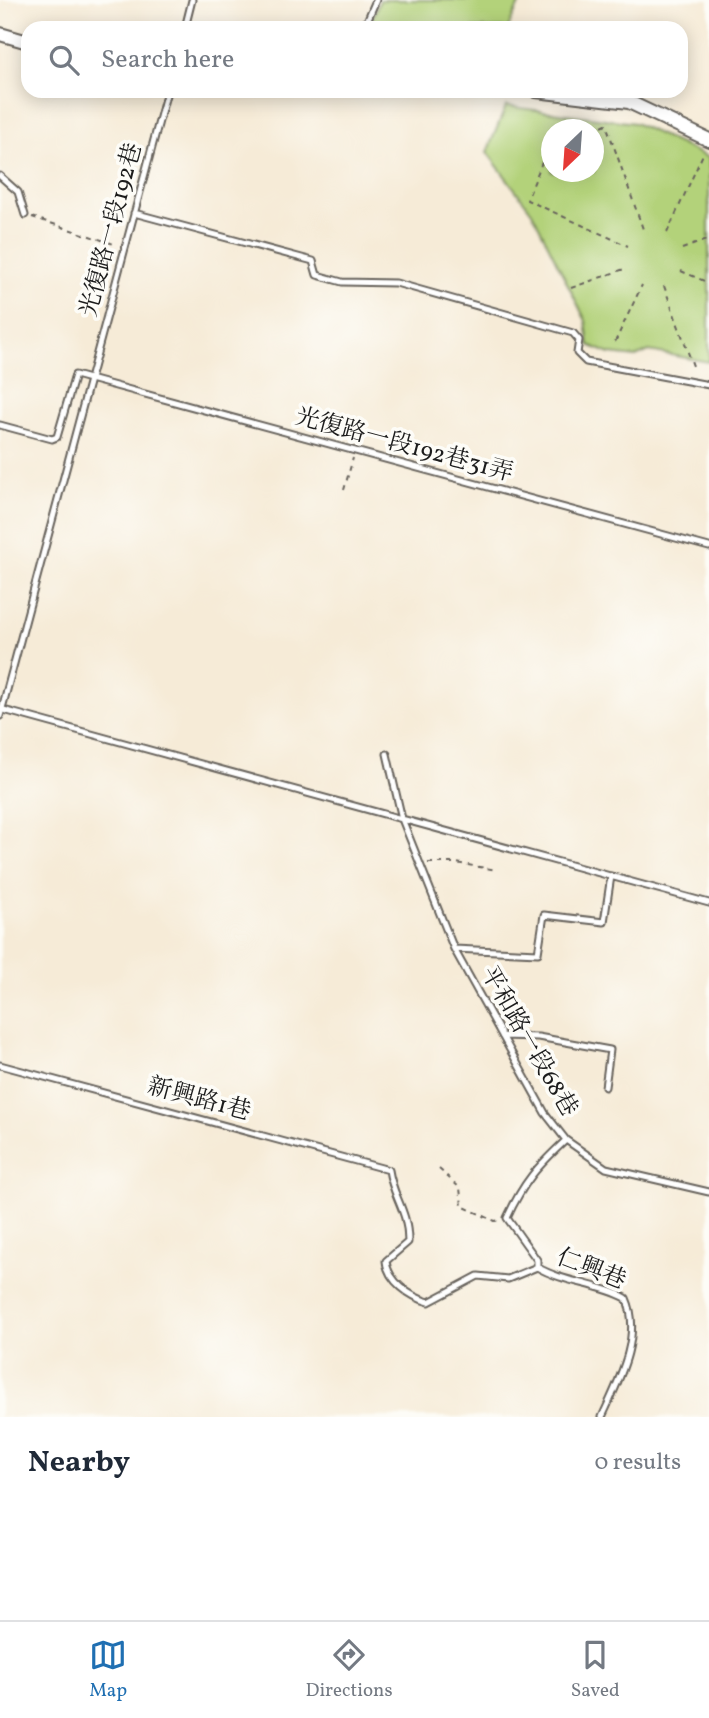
<!DOCTYPE html>
<html lang="en">
<head>
<meta charset="utf-8">
<style>
  :root { --surface:#fff; --page:#f6f6f7; --text:#1f2937; --muted:#747a83; --line:#e0e1e3; --accent:#1f6fb2 }
  body { margin:0; font-family:Vollkorn,"Noto Serif TC",serif; background:var(--page); color:var(--text) }
  .compass { position:absolute; left:541px; top:119px; width:63px; height:63px; border-radius:50%; background:var(--surface); box-shadow:0 4px 18px #0003; rotate:205deg }
  .list { margin:0; padding:0; list-style:none }
  h2 { display:flex; justify-content:space-between; align-items:center; height:91px; margin:0; padding:0 28px; font-size:30px }
  h2 small { font-size:23px; font-weight:400; color:var(--muted) }
  .icon { flex:none; width:38px; height:38px; fill:none; stroke:currentColor; stroke-width:2; stroke-linecap:round; stroke-linejoin:round }
  .map { position:relative; flex:none; width:709px; height:1417px; overflow:hidden }
  .search { position:absolute; background:var(--surface); box-shadow:0 4px 18px #0003; left:21px; right:21px; top:21px; height:77px; display:flex; align-items:center; gap:18px; box-sizing:border-box; padding:0 24px; border-radius:21px; color:var(--muted); font-size:26px }
  .sheet { height:203px; background:var(--surface) }
  nav { display:flex; justify-content:space-around; align-items:center; box-sizing:border-box; height:98px; border-top:2px solid var(--line); background:var(--surface); font-size:19px; color:var(--muted) }
  nav a { display:grid; justify-items:center; gap:4px }
  nav .on { color:var(--accent) }
  .map>svg:first-child { display:block }
  .green { fill:#b3d27a; stroke:#68774b; stroke-width:2; fill-rule:evenodd }
  .lines { fill:none; stroke-linecap:round; stroke-linejoin:round }
  .service-casing { stroke:#68645d; stroke-width:9 }
  .tertiary-casing { stroke:#68645d; stroke-width:16 }
  .path { stroke:#68645d; stroke-width:2; stroke-dasharray:5 5; stroke-linecap:butt }
  .service { stroke:#fff; stroke-width:5 }
  .tertiary { stroke:#fff; stroke-width:12 }
  .labels { text-anchor:middle; dominant-baseline:central; stroke-width:7; stroke-linejoin:round; paint-order:stroke }
  .street-label { font-size:24px; fill:#1c1c1c; stroke:#fdfcf7 }
</style>
</head>
<body>
<div class="map">
<svg width="709" height="1417" viewBox="0 0 709 1417">
  <rect width="100%" height="100%" fill="#fdfcf7"/>
  <filter id="ink" filterUnits="userSpaceOnUse"><feTurbulence type="fractalNoise" baseFrequency=".0143" numOctaves="2"/><feDisplacementMap in="SourceGraphic" scale="14" xChannelSelector="R" yChannelSelector="G"/><feConvolveMatrix kernelMatrix="1 2 1 2 8 2 1 2 1" color-interpolation-filters="sRGB"/></filter>
  <filter id="wash" filterUnits="userSpaceOnUse"><feTurbulence type="fractalNoise" baseFrequency=".00686" numOctaves="4" result="noise"/><feDisplacementMap in="SourceGraphic" scale="28" xChannelSelector="R" yChannelSelector="G"/><feGaussianBlur stdDeviation="1.57" result="paint"/><feColorMatrix in="noise" values="0 0 0 0 0 0 0 0 0 0 0 0 0 0 0 0 0 1.4 0 .05"/><feComposite in="paint" operator="in"/></filter>
  <g filter="url(#wash)">
    <rect width="100%" height="100%" fill="#f6ebd7"/>
    <path class="green" d="M 380,0 L 521,0 L 508,28 L 371,28 L 372,19 Z
      M 506,106 L 635,123 L 709,158 L 709,362 L 649,351 L 636,357 L 610,354 L 589,345 L 586,321 L 532,212 L 487,152 ZM 552,130 L 594,130 L 594,172 L 552,172 Z"/>
  </g>
  <g filter="url(#ink)">
    <g class="lines">
      <g class="service-casing">
        <path id="service" d="M 185,28 L 192,0
          M 364,28 L 376,0
          M 0,176 L 18,192 L 25,215
          M 134,213 L 313,261 L 317,275 L 342,282 L 396,283 L 573,333 L 579,340 L 577,353 L 586,362 L 709,385
          M 0,425 L 52,439 L 57,437 L 75,375 L 709,547
          M 0,709 L 709,903
          M 0,716 L 167,91
          M 387,754 L 402,819 L 454,949 L 545,1113 L 566,1140 L 606,1168 L 709,1192
          M 454,949 L 538,953 L 544,915 L 604,922 L 611,876
          M 502,1036 L 538,1037 L 610,1050 L 605,1087
          M 0,1065 L 389,1170 C 393,1198 408,1209 408,1242 L 386,1261 C 388,1281 410,1297 429,1302 L 478,1276 L 508,1279 L 537,1267
          M 566,1140 C 537,1167 524,1181 507,1218 L 537,1260 L 537,1267 C 564,1283 598,1283 626,1298 C 643,1336 618,1382 602,1417"/>
      </g>
      <g class="tertiary-casing">
        <path id="tertiary" d="M 0,34 L 28,42
          M 536,91 L 629,102 L 709,140"/>
      </g>
      <path class="path" d="M 593,130 L 606,124 L 644,232
        M 552,145 L 548,147 L 527,200 L 628,246
        M 32,217 L 117,245
        M 667,233 L 704,152
        M 682,249 L 709,239
        M 681,271 L 709,283
        M 664,286 L 693,366
        M 571,288 L 627,268
        M 615,342 L 642,285
        M 344,490 L 353,458
        M 428,863 L 456,863 L 497,870
        M 439,1169 L 460,1188 L 462,1206 L 495,1221 L 500,1220"/>
      <use href="#service" class="service"/>
      <use href="#tertiary" class="tertiary"/>
    </g>
  </g>
  <g class="labels">
    <g class="street-label">
      <text transform="translate(112 230) rotate(-75)">光復路一段192巷</text>
      <text transform="translate(404 446) rotate(15)">光復路一段192巷31弄</text>
      <text transform="translate(528 1042) rotate(60)">平和路一段68巷</text>
      <text transform="translate(199 1100) rotate(15)">新興路1巷</text>
      <text transform="translate(591 1270) rotate(21)">仁興巷</text>
    </g>
  </g>
</svg>
<svg class="compass" viewBox="-18 -18 36 36"><path d="M0-13l5 13h-10z" fill="#e53935"/><path d="M0 13l5-13h-10z" fill="#747a83"/></svg>
<div class="search"><svg class="icon" aria-label="search" viewBox="0 0 24 24"><circle cx="10" cy="10" r="6"/><path d="M15 15l6 6"/></svg>Search here</div>
</div>
<section class="sheet">
<h2>Nearby<small>0 results</small></h2>
<ul class="list">
</ul>
</section>
<nav>
<a class="on"><svg class="icon" aria-label="map" viewBox="0 0 24 24"><path d="M3 6l6-2 6 2 6-2v14l-6 2-6-2-6 2zM9 4v14M15 6v14"/></svg>Map</a>
<a><svg class="icon" aria-label="directions" viewBox="0 0 24 24"><path d="M12 3l9 9-9 9-9-9zM9 14v-3h6M13 9l2 2-2 2"/></svg>Directions</a>
<a><svg class="icon" aria-label="saved" viewBox="0 0 24 24"><path d="M7 4h10v16l-5-4-5 4z"/></svg>Saved</a>
</nav>
</body>
</html>
